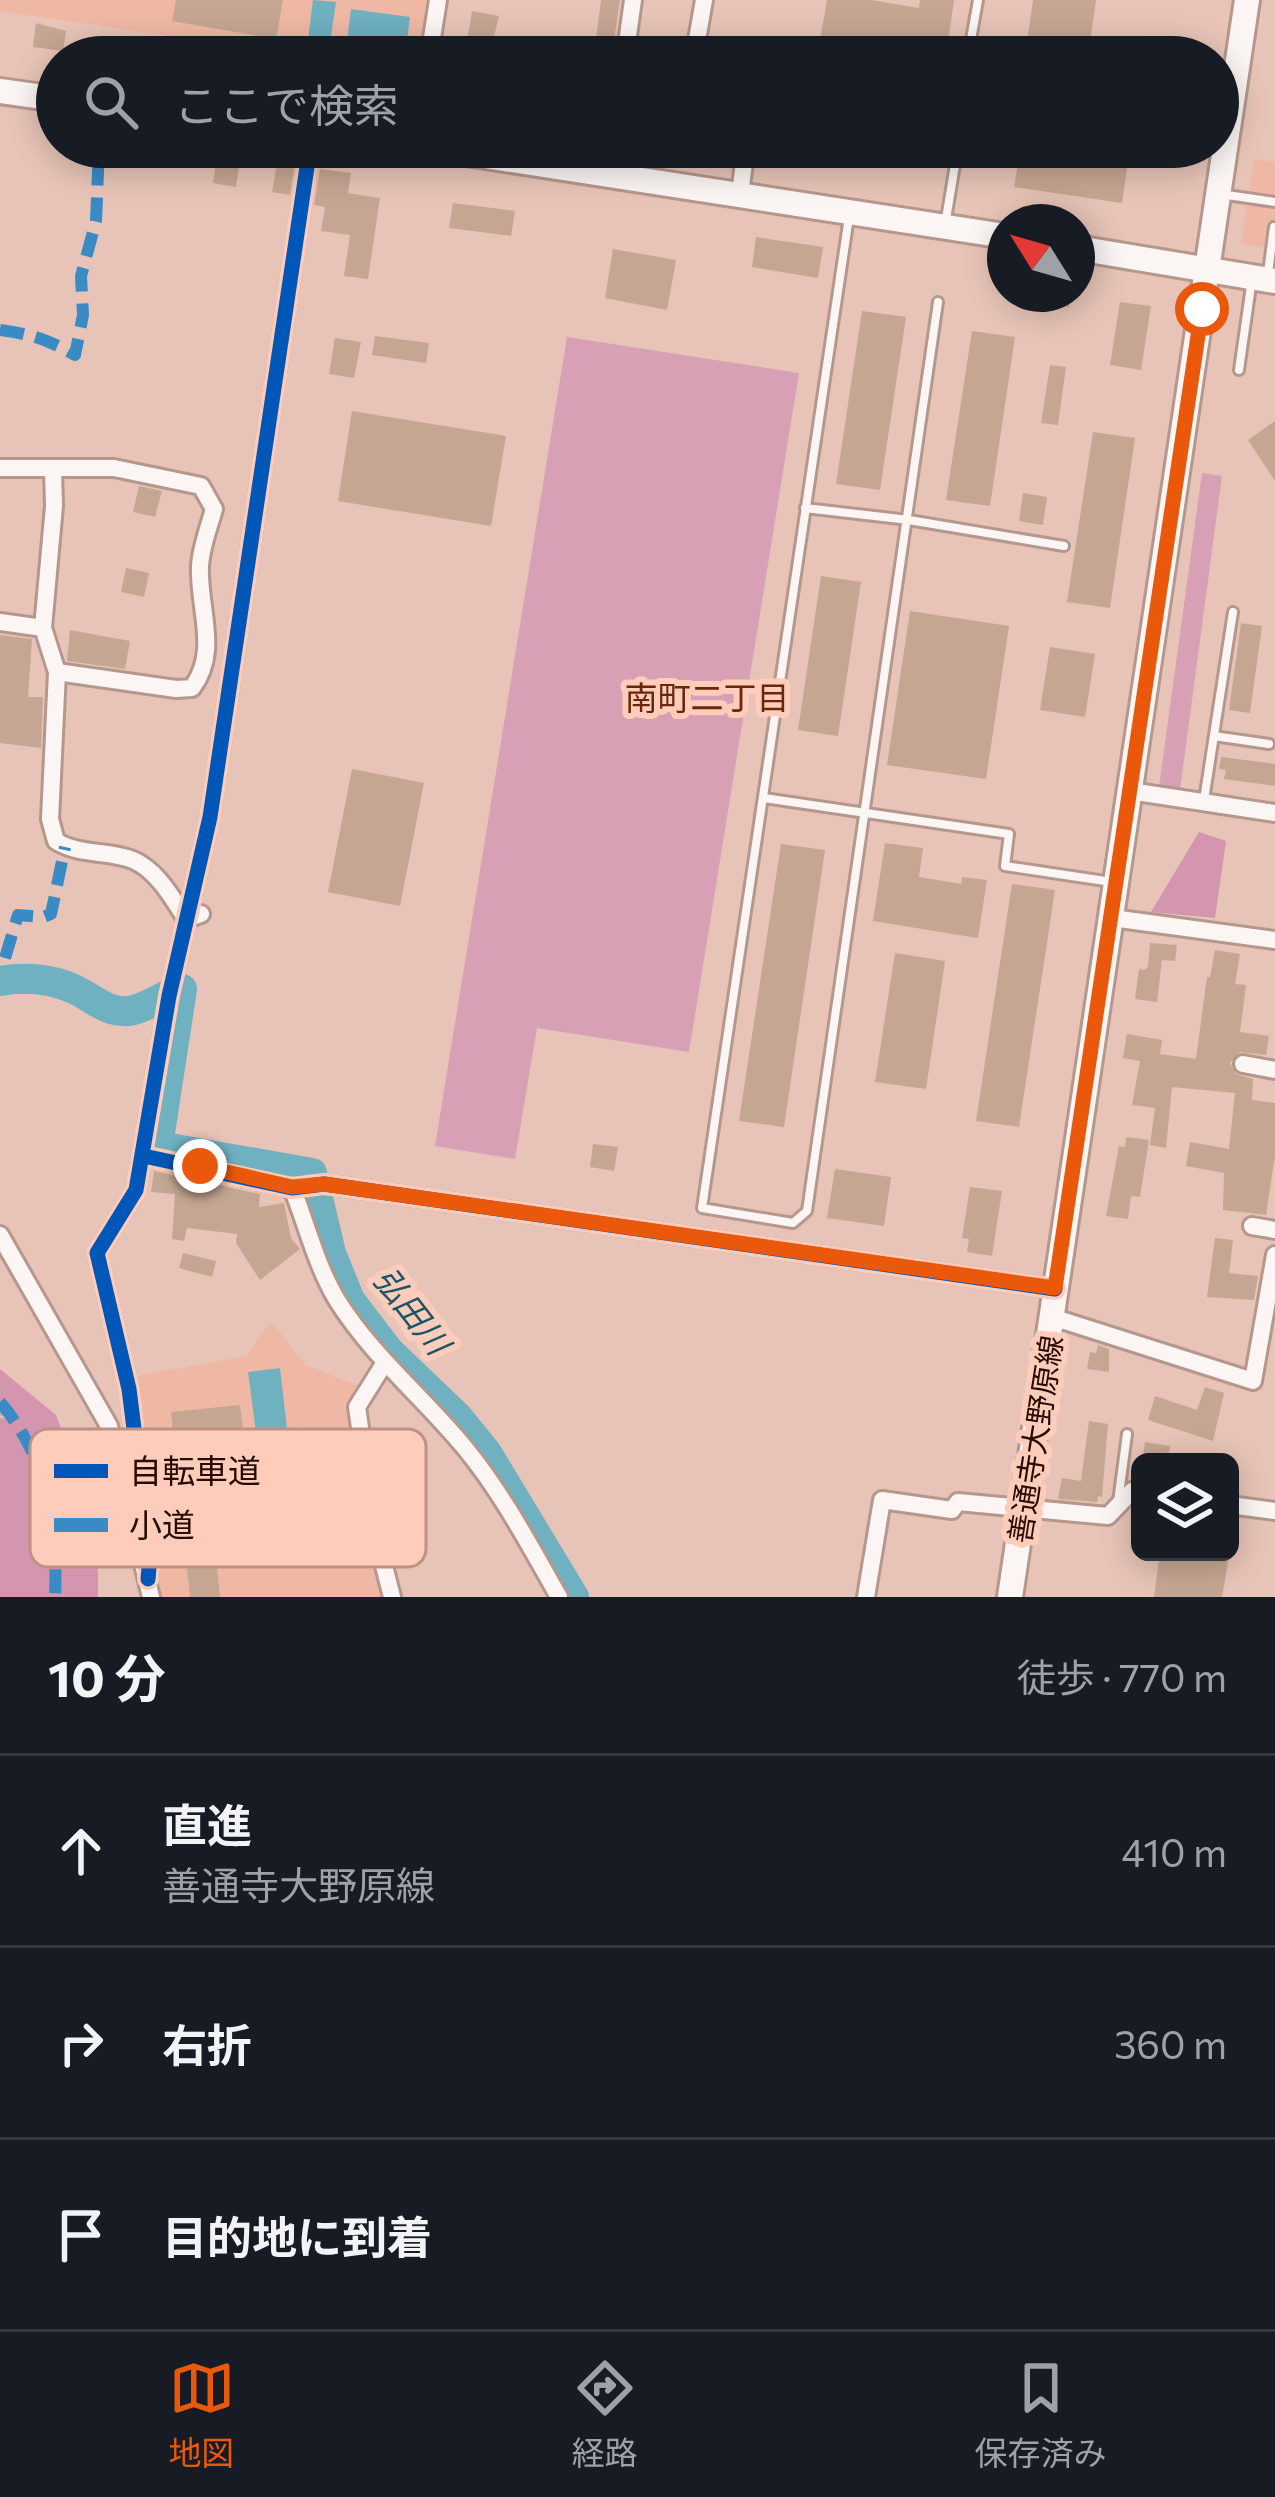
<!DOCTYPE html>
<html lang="ja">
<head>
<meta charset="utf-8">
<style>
  :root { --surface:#171b24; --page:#20242c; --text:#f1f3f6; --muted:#9ea1a6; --line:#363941; --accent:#ea580c }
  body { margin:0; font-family:Commissioner,"Noto Sans JP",sans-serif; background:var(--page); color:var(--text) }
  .controls { position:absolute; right:36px; bottom:36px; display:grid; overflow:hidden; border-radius:18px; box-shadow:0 6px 30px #0003 }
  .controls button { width:108px; height:108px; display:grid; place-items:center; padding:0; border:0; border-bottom:3px solid var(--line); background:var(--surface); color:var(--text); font:60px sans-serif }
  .compass { position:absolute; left:987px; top:204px; width:108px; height:108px; border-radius:50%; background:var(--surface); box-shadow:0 6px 30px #0003; rotate:307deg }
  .stop { position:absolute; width:36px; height:36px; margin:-27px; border:9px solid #ea580c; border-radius:50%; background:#fff }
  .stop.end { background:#ea580c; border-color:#fff; box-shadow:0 3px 12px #0008 }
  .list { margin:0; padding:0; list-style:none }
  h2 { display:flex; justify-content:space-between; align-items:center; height:156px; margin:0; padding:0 48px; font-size:51px }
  h2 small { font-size:39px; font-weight:400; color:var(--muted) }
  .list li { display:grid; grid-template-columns:78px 1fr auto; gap:36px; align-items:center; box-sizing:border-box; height:192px; padding:0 48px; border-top:3px solid var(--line) }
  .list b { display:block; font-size:45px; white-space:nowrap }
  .list p { margin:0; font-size:39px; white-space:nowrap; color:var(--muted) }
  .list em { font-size:39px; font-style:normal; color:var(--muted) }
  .icon { flex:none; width:66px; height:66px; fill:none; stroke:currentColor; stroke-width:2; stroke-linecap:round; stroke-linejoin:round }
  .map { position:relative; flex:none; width:1275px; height:1597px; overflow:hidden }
  .search { position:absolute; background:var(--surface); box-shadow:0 6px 30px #0003; left:36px; right:36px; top:36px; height:132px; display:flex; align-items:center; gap:30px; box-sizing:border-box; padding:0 42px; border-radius:66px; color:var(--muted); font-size:45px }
  .sheet { height:732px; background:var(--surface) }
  nav { display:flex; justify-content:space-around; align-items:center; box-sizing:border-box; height:168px; border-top:3px solid var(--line); background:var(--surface); font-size:33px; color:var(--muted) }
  nav a { display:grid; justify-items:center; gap:6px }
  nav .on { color:var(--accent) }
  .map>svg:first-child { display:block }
  .built { fill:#efb8a5 }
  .green { fill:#d8a0b5 }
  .forest { fill:#d495af }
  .water { fill:#6fb0c1 }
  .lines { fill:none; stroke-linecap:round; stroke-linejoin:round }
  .river { stroke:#6fb0c1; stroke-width:30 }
  .building { fill:#c5a692 }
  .lane-casing { stroke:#b5978d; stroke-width:14 }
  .street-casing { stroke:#b5978d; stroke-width:22 }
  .secondary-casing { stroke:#b5978d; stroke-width:30 }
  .primary-casing { stroke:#b5978d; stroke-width:30 }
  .path { stroke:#d3c7c3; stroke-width:3; stroke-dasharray:9 6; stroke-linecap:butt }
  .lane { stroke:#fbf6f4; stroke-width:8 }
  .street { stroke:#fbf6f4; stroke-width:16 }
  .secondary { stroke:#fbf6f4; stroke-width:24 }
  .primary { stroke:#fbf6f4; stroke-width:24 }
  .quiet { stroke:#3a8ac5; stroke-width:12; stroke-dasharray:24 12; stroke-linecap:butt }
  .cycleway-casing { stroke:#fdccba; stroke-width:22 }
  .cycleway { stroke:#0057b8; stroke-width:15 }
  .route { stroke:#ea580c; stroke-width:15 }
  .labels { text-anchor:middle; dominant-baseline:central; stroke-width:12; stroke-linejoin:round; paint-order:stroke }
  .street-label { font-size:30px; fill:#280c03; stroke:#fdccba }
  .neighbourhood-label { font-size:33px; fill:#69260b; stroke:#fdccba }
  .water-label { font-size:33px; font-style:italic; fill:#1a5565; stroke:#fdccba }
  .key { fill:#fdccba; stroke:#bd9283; stroke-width:3 }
  .key-label { font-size:33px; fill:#280c03 }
</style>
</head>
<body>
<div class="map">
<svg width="1275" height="1597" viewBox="0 0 1275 1597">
  <rect width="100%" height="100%" fill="#e7c4b7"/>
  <path class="built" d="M 0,0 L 429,0 L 422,57 L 310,57 L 0,11 Z
    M 1254,159 L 1275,162 L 1275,248 L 1241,244 Z
    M 271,1321 L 306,1365 L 359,1386 L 347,1402 L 351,1435 L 317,1439 L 343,1538 L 373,1545 L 385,1597 L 159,1597 L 136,1376 L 246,1356 Z"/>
  <path class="green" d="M 567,337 L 799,373 L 689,1052 L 537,1028 L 515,1159 L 435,1146 Z
    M 1202,473 L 1222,476 L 1180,790 L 1159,787 Z"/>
  <path class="forest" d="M 1199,832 L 1226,841 L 1215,918 L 1151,912 Z
    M 0,1369 L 56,1415 L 98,1526 L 98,1597 L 0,1597 Z"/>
  <path class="water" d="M 313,0 L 336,2 L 330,43 L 308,40 Z
    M 351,9 L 410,17 L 406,48 L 347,41 Z
    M 280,1368 L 287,1428 L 256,1432 L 248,1372 Z"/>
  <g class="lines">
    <path class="river" d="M 0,981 C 25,976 53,979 76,990 C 94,999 107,1013 129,1011 C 145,1009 165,994 182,989 L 158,1146 L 312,1173 L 331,1253 L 350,1300 L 389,1351 L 457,1416 L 487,1453 L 574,1597"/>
  </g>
  <path class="building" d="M 176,0 L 283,0 L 276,39 L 172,21 Z
    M 601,0 L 620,0 L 614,41 L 596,39 Z
    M 827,0 L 871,0 L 919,8 L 920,0 L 954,0 L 946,57 L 817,57 Z
    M 1033,0 L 1096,0 L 1088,57 L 1025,57 Z
    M 472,11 L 499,16 L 489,57 L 451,57 L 454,40 L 467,42 Z
    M 36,23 L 66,31 L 63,51 L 33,47 Z
    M 218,147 L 242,147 L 236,187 L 213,183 Z
    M 1020,152 L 1127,168 L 1122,203 L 1014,187 Z
    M 279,153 L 296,156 L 290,195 L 272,192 Z
    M 320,169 L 351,173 L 348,193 L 380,198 L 368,279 L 344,276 L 350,235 L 321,231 L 325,207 L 314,205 Z
    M 453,203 L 515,211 L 511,236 L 449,228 Z
    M 756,237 L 823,247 L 818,278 L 752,267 Z
    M 613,249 L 676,260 L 667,310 L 605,298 Z
    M 1023,294 L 1071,294 L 1069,307 L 1045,303 L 1044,310 L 1021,306 Z
    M 1120,302 L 1151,306 L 1141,370 L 1110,365 Z
    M 862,311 L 906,317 L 880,490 L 836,484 Z
    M 972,331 L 1015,337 L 990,506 L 946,500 Z
    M 375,336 L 429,343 L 426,363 L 372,355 Z
    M 335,338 L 361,342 L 354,378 L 329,374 Z
    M 1050,365 L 1066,367 L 1058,425 L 1041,423 Z
    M 352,411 L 506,436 L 491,526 L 338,501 Z
    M 1275,421 L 1275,481 L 1248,440 Z
    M 1093,432 L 1135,438 L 1110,608 L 1067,602 Z
    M 139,486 L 162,491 L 155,517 L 133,512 Z
    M 1023,493 L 1047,497 L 1043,525 L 1019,521 Z
    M 126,568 L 149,573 L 144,597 L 121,592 Z
    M 821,576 L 861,582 L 838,736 L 798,730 Z
    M 910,611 L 1009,626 L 986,779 L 887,765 Z
    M 1241,623 L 1262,626 L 1250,713 L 1229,710 Z
    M 70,630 L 130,641 L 125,669 L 67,661 Z
    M 0,635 L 32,639 L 28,697 L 43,697 L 41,748 L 0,743 Z
    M 1050,647 L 1095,654 L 1085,717 L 1040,710 Z
    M 1221,757 L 1275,764 L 1275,786 L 1224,779 L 1226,770 L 1219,769 Z
    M 352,769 L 424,783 L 400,906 L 328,892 Z
    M 885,843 L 923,848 L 919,877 L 961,884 L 962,877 L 987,880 L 978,938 L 873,921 Z
    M 781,844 L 825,850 L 784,1127 L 739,1121 Z
    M 1012,884 L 1055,890 L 1019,1127 L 976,1121 Z
    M 1150,943 L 1177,945 L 1175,961 L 1162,960 L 1157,1002 L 1135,999 L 1139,969 L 1145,970 L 1148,966 Z
    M 1215,950 L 1240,954 L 1235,984 L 1246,985 L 1240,1032 L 1269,1036 L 1266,1055 L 1240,1052 L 1230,1063 L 1236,1074 L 1253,1079 L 1252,1100 L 1275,1103 L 1275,1155 L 1266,1215 L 1223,1210 L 1224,1173 L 1186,1166 L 1190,1142 L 1229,1149 L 1235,1093 L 1172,1087 L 1166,1148 L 1150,1145 L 1155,1108 L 1132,1105 L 1140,1061 L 1123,1058 L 1127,1034 L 1162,1040 L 1160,1054 L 1196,1059 L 1207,977 L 1210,977 Z
    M 895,953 L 945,961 L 926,1089 L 875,1082 Z
    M 1126,1137 L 1149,1140 L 1140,1197 L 1131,1196 L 1128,1219 L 1106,1216 L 1119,1146 L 1125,1147 Z
    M 593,1144 L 618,1147 L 614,1171 L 590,1167 Z
    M 835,1169 L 891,1177 L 884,1226 L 827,1218 Z
    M 154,1171 L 260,1194 L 259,1207 L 284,1203 L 291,1238 L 300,1249 L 260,1280 L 236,1243 L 237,1234 L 187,1228 L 184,1241 L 172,1239 L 175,1194 L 151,1192 Z
    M 970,1187 L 1002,1191 L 992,1256 L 967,1252 L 969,1239 L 962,1238 Z
    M 1215,1238 L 1233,1240 L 1229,1273 L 1258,1276 L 1254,1300 L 1207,1297 Z
    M 183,1253 L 216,1261 L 212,1277 L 179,1268 Z
    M 1098,1345 L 1109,1349 L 1109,1372 L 1087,1369 L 1090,1352 L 1096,1353 Z
    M 1205,1387 L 1224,1393 L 1213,1441 L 1148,1420 L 1155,1396 L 1197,1410 Z
    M 240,1405 L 244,1436 L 204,1440 L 220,1597 L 190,1597 L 171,1412 Z
    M 1089,1421 L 1108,1424 L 1102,1497 L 1098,1496 L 1097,1502 L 1058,1499 L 1062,1478 L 1081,1481 Z
    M 1145,1442 L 1170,1446 L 1168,1462 L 1142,1462 Z
    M 1160,1552 L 1229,1557 L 1222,1597 L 1154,1597 Z"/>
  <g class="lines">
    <g class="lane-casing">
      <path id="lane" d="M 968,57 L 978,0
        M 1220,194 L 1275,202
        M 849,217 L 702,1208 L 793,1223 L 807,1211 L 938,302
        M 945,225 L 958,147
        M 1268,273 L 1274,227
        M 1239,370 L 1252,279
        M 805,508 L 909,520 L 1064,546
        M 1214,736 L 1269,744
        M 764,798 L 1009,834 L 1005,866 L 1112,882
        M 1204,800 L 1233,612
        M 1118,1502 L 1127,1434"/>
    </g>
    <g class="street-casing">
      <path id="street" d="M 429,57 L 438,0
        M 625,57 L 633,0
        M 694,57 L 704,0
        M 606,174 L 611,147
        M 740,194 L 746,147
        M 0,468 L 114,468 L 201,486 L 214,509 C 209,527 201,547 200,566 C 198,608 220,651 192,688 L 176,689 L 57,672
        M 0,622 L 43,628 L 57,672 L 50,819 L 56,841 C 80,856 108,850 133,860 C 157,870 173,899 186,919 L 201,914
        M 43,628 L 54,506 L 53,469
        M 1130,791 L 1275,813
        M 1112,918 L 1275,940
        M 1243,1064 L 1275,1070
        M 144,1156 L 292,1188 L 324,1184 L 1055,1289
        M 292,1188 C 307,1225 316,1265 337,1300 C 372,1356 423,1397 465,1448 C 502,1493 530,1546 559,1597
        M 1252,1226 L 1275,1230
        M 0,1235 L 109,1426 L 151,1597
        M 1052,1317 L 1253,1381 L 1275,1255
        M 384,1364 L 357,1407 L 375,1531 L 392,1597
        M 1230,1505 L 1275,1511
        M 148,1579 L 150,1556 L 129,1389 L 97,1253 L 136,1190 L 169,996 L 210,817 L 310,147
        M 866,1597 L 882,1500 L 952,1510 L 958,1502 L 1108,1516 L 1132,1491 L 1140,1492"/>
    </g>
    <g class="secondary-casing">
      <path id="secondary" d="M 0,91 L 57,99
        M 427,147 L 1005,236
        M 1077,248 L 1275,281"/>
    </g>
    <g class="primary-casing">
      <path id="primary" d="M 1010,1597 L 1247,0"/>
    </g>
    <path class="path" d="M 0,1417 L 12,1416"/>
    <use href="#lane" class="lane"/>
    <use href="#street" class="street"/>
    <use href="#secondary" class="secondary"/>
    <use href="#primary" class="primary"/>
    <path class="quiet" d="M 0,330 C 31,334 49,340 75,355 L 83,315 L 81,276 L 96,221 L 99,147
      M 5,958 L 18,915 L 43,917 L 51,914 L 65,847
      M 0,1402 C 48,1458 58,1525 55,1597"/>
    <g class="cycleway-casing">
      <path id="cycleway" d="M 144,1156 L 292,1188 L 324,1184 L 1055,1289
        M 148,1579 L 150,1556 L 129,1389 L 97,1253 L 136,1190 L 169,996 L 210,817 L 310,147"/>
    </g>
    <use href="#cycleway" class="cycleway"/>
  </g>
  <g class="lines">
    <path class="route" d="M 200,1166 L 292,1187 L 324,1184 L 1055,1288 L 1202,309"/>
  </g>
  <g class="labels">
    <g class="street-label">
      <text transform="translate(1034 1439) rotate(-81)">善通寺大野原線</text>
    </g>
    <g class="neighbourhood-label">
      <text x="707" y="696">南町二丁目</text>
    </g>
    <g class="water-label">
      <text transform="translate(413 1310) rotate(52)">弘田川</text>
    </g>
  </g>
  <rect x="30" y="1429" width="396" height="138" rx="18" class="key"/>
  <rect x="54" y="1464" width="54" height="14" fill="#0057b8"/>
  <rect x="54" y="1518" width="54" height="14" fill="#3a8ac5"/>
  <g class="key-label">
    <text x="129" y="1483">自転車道</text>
    <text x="129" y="1537">小道</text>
  </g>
</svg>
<div class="controls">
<button><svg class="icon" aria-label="layers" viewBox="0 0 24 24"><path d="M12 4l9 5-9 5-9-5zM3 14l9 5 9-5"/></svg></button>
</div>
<svg class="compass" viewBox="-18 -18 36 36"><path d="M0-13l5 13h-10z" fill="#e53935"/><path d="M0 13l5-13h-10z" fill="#9ea1a6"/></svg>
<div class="stop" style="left:1202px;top:309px"></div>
<div class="stop end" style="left:200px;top:1166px"></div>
<div class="search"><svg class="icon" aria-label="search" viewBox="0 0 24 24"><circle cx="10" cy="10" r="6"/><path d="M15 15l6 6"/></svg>ここで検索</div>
</div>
<section class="sheet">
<h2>10 分<small>徒歩 · 770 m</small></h2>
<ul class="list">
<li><svg class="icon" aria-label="ahead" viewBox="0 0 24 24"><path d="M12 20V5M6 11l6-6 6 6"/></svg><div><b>直進</b><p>善通寺大野原線</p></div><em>410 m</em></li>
<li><svg class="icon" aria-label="right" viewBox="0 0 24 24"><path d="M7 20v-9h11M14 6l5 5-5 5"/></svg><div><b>右折</b></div><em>360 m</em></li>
<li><svg class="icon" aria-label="arrive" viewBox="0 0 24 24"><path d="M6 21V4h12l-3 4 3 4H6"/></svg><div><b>目的地に到着</b></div></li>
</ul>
</section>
<nav>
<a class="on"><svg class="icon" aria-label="map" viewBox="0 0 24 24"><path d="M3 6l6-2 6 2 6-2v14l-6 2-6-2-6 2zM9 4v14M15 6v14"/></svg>地図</a>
<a><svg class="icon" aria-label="directions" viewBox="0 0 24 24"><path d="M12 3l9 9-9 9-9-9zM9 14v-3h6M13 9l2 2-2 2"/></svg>経路</a>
<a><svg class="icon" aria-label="saved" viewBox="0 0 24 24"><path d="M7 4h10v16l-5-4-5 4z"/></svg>保存済み</a>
</nav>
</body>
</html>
